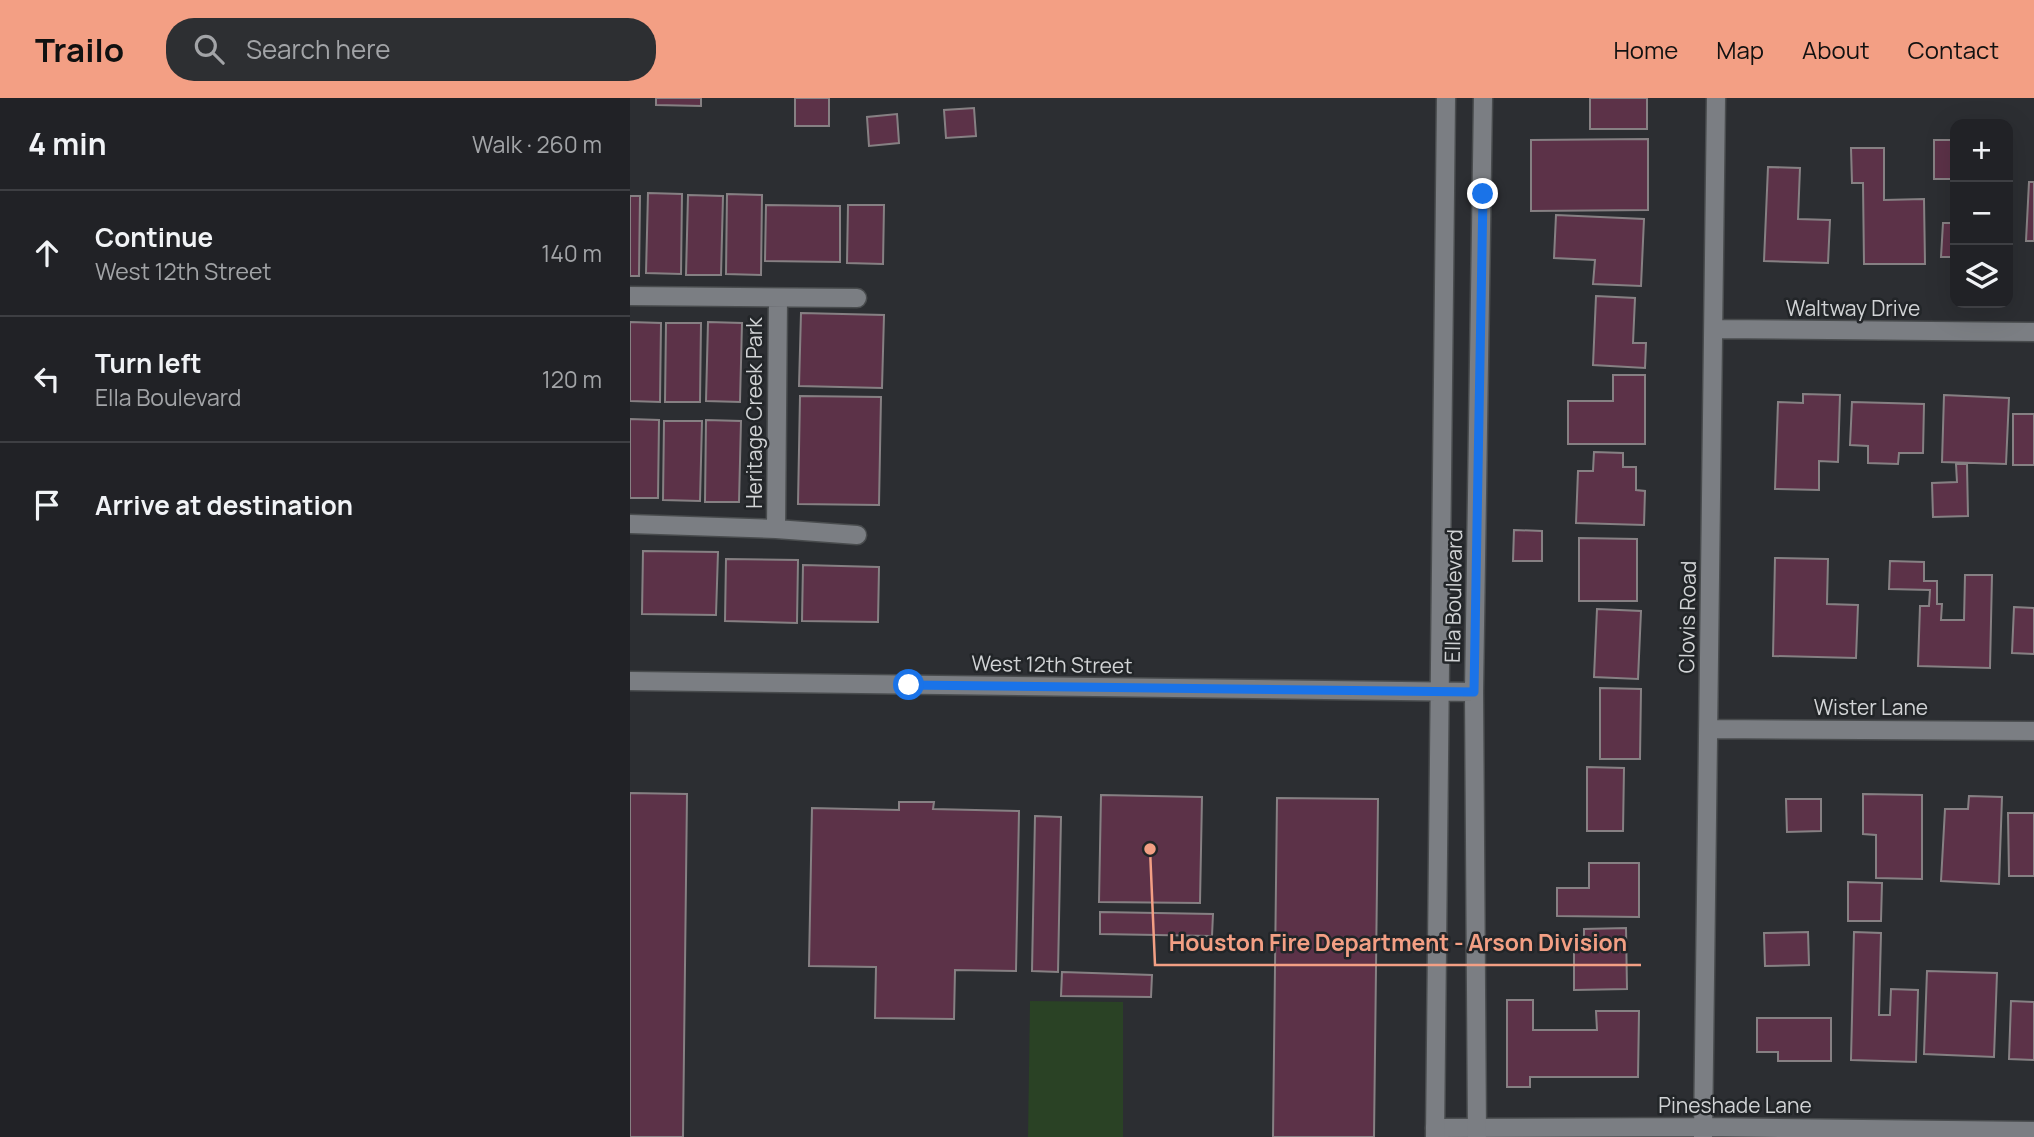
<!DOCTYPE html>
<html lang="en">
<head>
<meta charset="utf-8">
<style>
  :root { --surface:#212226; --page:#2d2f32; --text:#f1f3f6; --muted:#a2a4a7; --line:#3e3f43; --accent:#f39f84 }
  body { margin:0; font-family:Manrope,sans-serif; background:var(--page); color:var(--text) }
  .controls { position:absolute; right:21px; top:21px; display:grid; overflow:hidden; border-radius:14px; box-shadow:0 7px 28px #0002 }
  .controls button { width:63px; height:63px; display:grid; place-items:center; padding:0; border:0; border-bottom:2px solid var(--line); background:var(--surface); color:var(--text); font:35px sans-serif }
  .stop { position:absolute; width:21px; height:21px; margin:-16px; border:5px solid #1a73e8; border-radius:50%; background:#fff }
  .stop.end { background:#1a73e8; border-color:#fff; box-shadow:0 2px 7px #0008 }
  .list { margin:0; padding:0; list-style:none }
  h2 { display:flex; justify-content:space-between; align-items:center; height:91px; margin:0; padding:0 28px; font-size:30px }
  h2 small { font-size:23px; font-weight:400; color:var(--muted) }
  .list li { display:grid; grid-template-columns:46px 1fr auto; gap:21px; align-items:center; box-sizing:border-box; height:126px; padding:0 28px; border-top:2px solid var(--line) }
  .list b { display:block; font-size:26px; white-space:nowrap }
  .list p { margin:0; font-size:23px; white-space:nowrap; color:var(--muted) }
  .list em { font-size:23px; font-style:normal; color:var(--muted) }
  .icon { flex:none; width:38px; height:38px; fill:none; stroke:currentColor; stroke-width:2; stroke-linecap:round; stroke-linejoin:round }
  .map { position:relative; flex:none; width:1404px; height:1039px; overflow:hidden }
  header { display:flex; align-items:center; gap:42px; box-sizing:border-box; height:98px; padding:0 35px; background:var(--accent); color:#111 }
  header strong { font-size:33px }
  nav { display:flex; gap:38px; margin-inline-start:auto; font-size:24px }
  .search { width:490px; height:63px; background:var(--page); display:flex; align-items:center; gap:18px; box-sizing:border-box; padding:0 24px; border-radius:28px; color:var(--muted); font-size:26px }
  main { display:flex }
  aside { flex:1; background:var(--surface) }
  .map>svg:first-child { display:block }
  .green { fill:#2a4225 }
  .building { fill:#5c3248; stroke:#868083; stroke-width:2 }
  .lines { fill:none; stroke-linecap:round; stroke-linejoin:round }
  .street-casing { stroke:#494c4e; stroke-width:21 }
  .secondary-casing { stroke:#494c4e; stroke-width:21 }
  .street { stroke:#7b7e83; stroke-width:18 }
  .secondary { stroke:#7b7e83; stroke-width:18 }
  .route { stroke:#1a73e8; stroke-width:9 }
  .labels { text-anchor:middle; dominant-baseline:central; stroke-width:5; stroke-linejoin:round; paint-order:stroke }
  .street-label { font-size:21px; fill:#d1d3d5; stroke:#222528 }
  .leader { fill:none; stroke:#f39f84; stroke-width:2.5 }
  .callout-dot { fill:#f39f84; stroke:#222528; stroke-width:2.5 }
  .callout-label { font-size:23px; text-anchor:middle; font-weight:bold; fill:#f39f84; stroke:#222528; stroke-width:5; stroke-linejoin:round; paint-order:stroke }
</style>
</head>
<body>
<header>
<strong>Trailo</strong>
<div class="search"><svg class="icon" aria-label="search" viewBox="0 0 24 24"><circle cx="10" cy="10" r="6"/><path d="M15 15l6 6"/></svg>Search here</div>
<nav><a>Home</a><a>Map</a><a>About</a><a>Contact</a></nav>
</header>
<main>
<aside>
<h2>4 min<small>Walk · 260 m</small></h2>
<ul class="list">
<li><svg class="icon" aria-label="ahead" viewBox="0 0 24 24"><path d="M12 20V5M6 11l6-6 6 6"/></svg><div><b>Continue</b><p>West 12th Street</p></div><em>140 m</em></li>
<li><svg class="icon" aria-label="left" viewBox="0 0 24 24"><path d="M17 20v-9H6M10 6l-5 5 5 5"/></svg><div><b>Turn left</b><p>Ella Boulevard</p></div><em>120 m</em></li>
<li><svg class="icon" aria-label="arrive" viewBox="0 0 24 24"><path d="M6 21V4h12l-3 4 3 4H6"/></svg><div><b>Arrive at destination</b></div></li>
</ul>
</aside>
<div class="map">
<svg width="1404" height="1039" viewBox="0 0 1404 1039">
  <rect width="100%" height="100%" fill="#2c2e32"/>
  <path class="green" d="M 400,903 L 493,904 L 493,1039 L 398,1039 Z"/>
  <path class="building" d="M 26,0 L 71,0 L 71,8 L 26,7 Z
    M 165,0 L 199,0 L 199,28 L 165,28 Z
    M 960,0 L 1017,0 L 1017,31 L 960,31 Z
    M 344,10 L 346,38 L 316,40 L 314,12 Z
    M 267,16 L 269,45 L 239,48 L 237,19 Z
    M 1018,41 L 1018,112 L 901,113 L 901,42 Z
    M 1304,42 L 1325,42 L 1325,81 L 1304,81 Z
    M 1221,50 L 1254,50 L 1254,102 L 1294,101 L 1295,166 L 1234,166 L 1233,85 L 1222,85 Z
    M 1138,69 L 1170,70 L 1168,121 L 1200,122 L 1198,165 L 1134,163 Z
    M 1399,84 L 1404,84 L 1404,143 L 1396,143 Z
    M 18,95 L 52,96 L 51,176 L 16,175 Z
    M 1325,95 L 1325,159 L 1311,159 L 1313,125 L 1324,125 Z
    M 97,96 L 132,97 L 131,177 L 96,176 Z
    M 58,97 L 93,98 L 91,177 L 56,177 Z
    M 0,98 L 10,98 L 9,178 L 0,178 Z
    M 136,107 L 210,108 L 210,164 L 135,163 Z
    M 218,107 L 254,107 L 253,166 L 217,165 Z
    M 926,117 L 1014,121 L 1011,188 L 963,186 L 965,162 L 924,160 Z
    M 966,198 L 1005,200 L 1003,245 L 1016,245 L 1015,270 L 963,267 Z
    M 171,215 L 254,217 L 252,290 L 169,288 Z
    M 0,224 L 31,225 L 30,304 L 0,303 Z
    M 78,224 L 112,225 L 110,304 L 76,303 Z
    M 36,225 L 71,225 L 70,304 L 35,304 Z
    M 983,277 L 1015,277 L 1015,346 L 938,346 L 938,303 L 983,303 Z
    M 1173,296 L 1210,297 L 1208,364 L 1189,363 L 1189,392 L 1145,391 L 1148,304 L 1173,305 Z
    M 1314,297 L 1379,300 L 1376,366 L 1312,364 Z
    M 170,298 L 251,299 L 249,407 L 168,406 Z
    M 1222,304 L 1294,306 L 1293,355 L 1269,355 L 1268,366 L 1238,365 L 1238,348 L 1220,347 Z
    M 1383,316 L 1404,316 L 1404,367 L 1383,367 Z
    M 0,321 L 29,322 L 28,400 L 0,400 Z
    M 76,322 L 111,323 L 109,404 L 75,404 Z
    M 34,323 L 72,323 L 70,403 L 33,402 Z
    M 964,354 L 993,355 L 993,369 L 1006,369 L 1006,392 L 1015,393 L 1014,427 L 946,425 L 948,373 L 963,373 Z
    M 1326,366 L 1337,366 L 1338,418 L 1303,419 L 1302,385 L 1327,384 Z
    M 884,432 L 912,433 L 912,463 L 883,463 Z
    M 949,440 L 1007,441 L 1007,503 L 949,503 Z
    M 13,453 L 88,454 L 86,517 L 12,516 Z
    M 1145,460 L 1198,461 L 1197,506 L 1228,507 L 1226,560 L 1143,558 Z
    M 96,461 L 168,462 L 167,525 L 95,523 Z
    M 1260,463 L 1294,464 L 1294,483 L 1307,483 L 1307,506 L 1312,506 L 1311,522 L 1334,522 L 1335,477 L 1362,477 L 1360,570 L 1288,568 L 1290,508 L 1299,508 L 1300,492 L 1259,491 Z
    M 173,467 L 249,469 L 248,524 L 172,523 Z
    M 1384,509 L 1404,510 L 1404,556 L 1382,555 Z
    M 967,511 L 1011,513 L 1008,581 L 964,579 Z
    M 970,590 L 1011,591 L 1010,661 L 970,661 Z
    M 957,669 L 994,670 L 993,733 L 957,733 Z
    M 0,695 L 57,696 L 53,1039 L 0,1039 Z
    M 1233,696 L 1292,697 L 1292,781 L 1246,780 L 1246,737 L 1233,736 Z
    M 471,697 L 572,699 L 570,805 L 469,804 Z
    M 1339,698 L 1372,699 L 1369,786 L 1311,783 L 1315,711 L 1338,711 Z
    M 647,700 L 748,701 L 744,1039 L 643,1039 Z
    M 1156,701 L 1191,701 L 1191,733 L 1157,734 Z
    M 269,704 L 304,704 L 303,711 L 389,713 L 386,873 L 325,872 L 324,921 L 245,920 L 246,869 L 179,868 L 182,710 L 269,712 Z
    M 1378,715 L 1404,715 L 1404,778 L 1379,778 Z
    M 405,718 L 431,719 L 428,874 L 402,873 Z
    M 959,765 L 1009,765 L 1009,819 L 927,818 L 927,790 L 959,790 Z
    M 1218,784 L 1252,785 L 1251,823 L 1218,823 Z
    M 470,814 L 583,816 L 582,838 L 470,836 Z
    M 996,830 L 997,891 L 944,892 L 944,849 L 954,849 L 954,831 Z
    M 1178,834 L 1179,867 L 1135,868 L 1134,835 Z
    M 1224,834 L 1251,835 L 1249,917 L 1260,917 L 1261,891 L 1288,892 L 1286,964 L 1221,962 Z
    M 1297,873 L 1367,875 L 1364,959 L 1294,956 Z
    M 432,874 L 522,877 L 521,899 L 431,898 Z
    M 877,902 L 903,902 L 903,932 L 967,932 L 966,913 L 1009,913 L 1008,979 L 900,979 L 900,989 L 877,989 Z
    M 1381,903 L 1404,904 L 1404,962 L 1379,961 Z
    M 1127,920 L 1201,920 L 1201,963 L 1148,963 L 1148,954 L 1127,954 Z"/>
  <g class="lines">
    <g class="street-casing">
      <path id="street" d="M 0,198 L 227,200
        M 1084,231 L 1404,234
        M 0,426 L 146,431 L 227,437
        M 146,431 L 148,200
        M 1078,631 L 1404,633
        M 805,1030 L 1073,1029 L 1404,1033
        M 1073,1039 L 1086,0"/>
    </g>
    <g class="secondary-casing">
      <path id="secondary" d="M 0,583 L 844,594
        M 805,1039 L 816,0
        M 847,1039 L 844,594 L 853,0"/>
    </g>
    <use href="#street" class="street"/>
    <use href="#secondary" class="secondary"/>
  </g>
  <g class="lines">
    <path class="route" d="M 279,587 L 844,594 L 853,96"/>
  </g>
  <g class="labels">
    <g class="street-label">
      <text x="1223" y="210">Waltway Drive</text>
      <text transform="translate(124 315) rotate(-90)">Heritage Creek Park</text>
      <text transform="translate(823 498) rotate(-89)">Ella Boulevard</text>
      <text transform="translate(1057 519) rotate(-89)">Clovis Road</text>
      <text transform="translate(422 566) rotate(1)">West 12th Street</text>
      <text x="1241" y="609">Wister Lane</text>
      <text x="1105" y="1007">Pineshade Lane</text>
    </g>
  </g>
  <path class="leader" d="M520 751L525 867H1011"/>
  <circle class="callout-dot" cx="520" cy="751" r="7"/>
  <g class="callout-label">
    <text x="768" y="853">Houston Fire Department - Arson Division</text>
  </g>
</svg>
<div class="controls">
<button>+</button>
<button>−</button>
<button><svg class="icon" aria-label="layers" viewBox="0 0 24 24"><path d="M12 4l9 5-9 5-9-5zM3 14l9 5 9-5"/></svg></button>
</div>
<div class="stop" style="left:279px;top:587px"></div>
<div class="stop end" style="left:853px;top:96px"></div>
</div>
</main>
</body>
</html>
